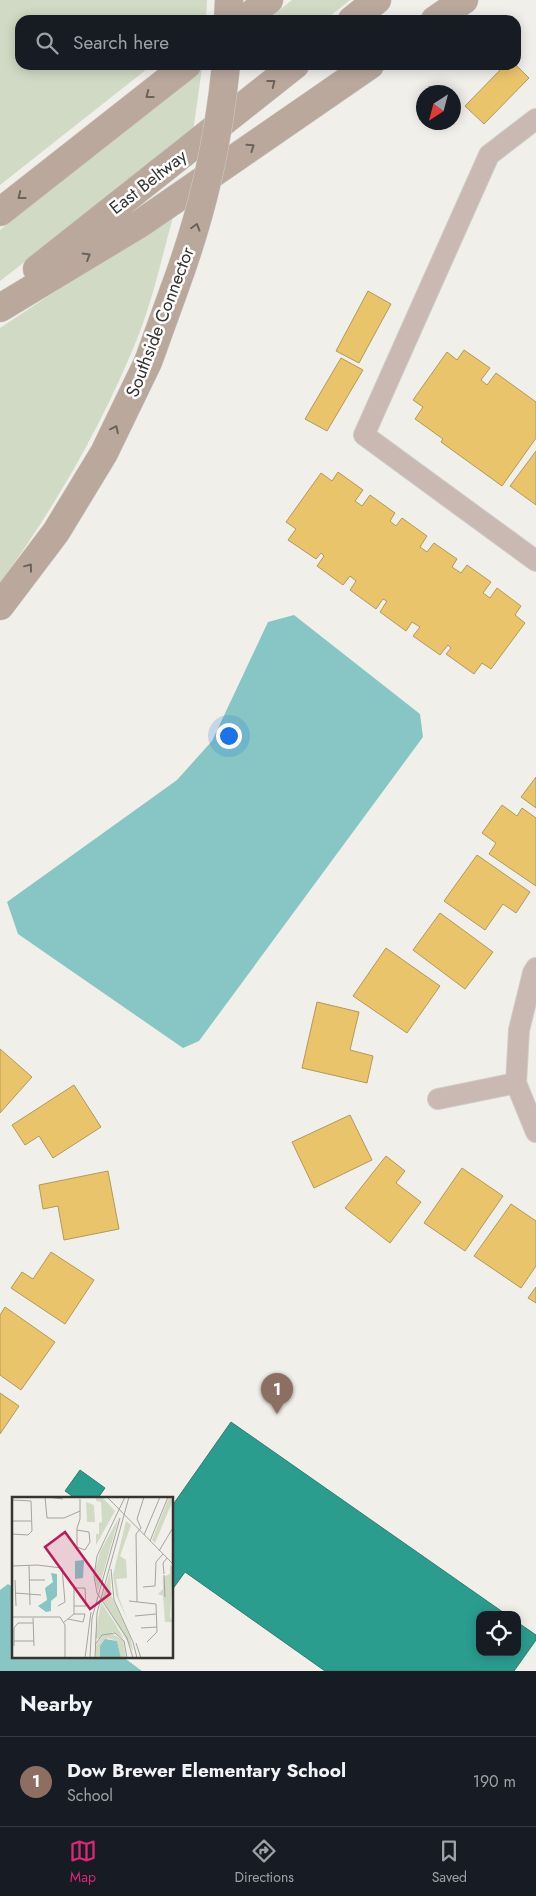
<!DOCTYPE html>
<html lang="en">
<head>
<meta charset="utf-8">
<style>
  :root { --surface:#171b24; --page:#242831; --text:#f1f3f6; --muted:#9ea1a6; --line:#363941; --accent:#db2777 }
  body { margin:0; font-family:Jost,sans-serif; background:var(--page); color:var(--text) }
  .controls { position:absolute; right:15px; bottom:15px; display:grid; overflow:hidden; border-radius:10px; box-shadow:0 2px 12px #0003 }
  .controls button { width:45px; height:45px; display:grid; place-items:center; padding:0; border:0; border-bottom:1px solid var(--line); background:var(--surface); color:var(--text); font:25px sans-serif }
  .compass { position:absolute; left:416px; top:85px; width:45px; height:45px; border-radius:50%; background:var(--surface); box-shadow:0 2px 12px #0003; rotate:216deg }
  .you { position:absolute; left:228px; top:735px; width:18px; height:18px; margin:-12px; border:4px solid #fff; border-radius:50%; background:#1a73e8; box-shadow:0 0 0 8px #1a73e833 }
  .badge { display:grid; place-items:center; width:32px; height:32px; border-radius:50%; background:var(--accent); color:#fff; font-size:16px; font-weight:700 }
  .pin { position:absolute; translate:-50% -41px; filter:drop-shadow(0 1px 2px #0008) }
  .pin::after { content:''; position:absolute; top:26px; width:18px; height:15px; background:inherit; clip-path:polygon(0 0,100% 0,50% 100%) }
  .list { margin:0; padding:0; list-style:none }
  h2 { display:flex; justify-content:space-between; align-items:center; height:65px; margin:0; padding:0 20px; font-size:21px }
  h2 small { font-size:16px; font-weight:400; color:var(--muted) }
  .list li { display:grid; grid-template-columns:32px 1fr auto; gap:15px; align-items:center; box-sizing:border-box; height:90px; padding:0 20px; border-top:1px solid var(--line) }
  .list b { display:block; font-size:19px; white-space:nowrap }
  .list p { margin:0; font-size:16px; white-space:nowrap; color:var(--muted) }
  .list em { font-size:16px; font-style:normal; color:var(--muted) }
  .icon { flex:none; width:28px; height:28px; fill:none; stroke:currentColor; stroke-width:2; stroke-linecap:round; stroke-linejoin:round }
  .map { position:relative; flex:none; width:536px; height:1671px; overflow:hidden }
  .search { position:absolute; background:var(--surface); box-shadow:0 2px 12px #0003; left:15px; right:15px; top:15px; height:55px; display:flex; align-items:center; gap:12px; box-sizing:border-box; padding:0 18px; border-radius:15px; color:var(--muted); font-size:19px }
  .sheet { height:155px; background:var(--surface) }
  nav { display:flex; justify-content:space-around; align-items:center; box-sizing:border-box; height:70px; border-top:1px solid var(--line); background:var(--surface); font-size:14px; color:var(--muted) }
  nav a { display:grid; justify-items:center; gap:2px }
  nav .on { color:var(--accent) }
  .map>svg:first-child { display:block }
  .green { fill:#d1dac4 }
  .water { fill:#88c6c5 }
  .homes { fill:#e9c46a; stroke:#b39959 }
  .schools { fill:#2a9d8f; stroke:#2d7e72 }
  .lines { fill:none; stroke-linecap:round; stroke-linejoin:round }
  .minor-casing { stroke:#cecdc9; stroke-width:22 }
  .motorway-casing { stroke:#cecdc9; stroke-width:29 }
  .minor { stroke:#c9b9b2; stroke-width:20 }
  .motorway { stroke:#baa89d; stroke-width:28 }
  .motorway-bridge-casing { stroke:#cecdc9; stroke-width:29; stroke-linecap:butt }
  .motorway-bridge { stroke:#baa89d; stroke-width:28 }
  .oneway { stroke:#6a625c }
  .labels { text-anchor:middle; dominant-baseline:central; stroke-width:5; stroke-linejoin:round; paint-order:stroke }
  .street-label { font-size:18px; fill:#353430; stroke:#fff }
  .inset-road { fill:none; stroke:#a5a4a0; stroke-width:1 }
  .view { fill:#c2185b; fill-opacity:0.15; stroke:#c2185b; stroke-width:2.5 }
  .inset-edge { fill:none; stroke:#353430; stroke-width:2.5 }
</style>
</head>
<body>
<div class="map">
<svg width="536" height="1671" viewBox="0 0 536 1671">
  <rect width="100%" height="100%" fill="#f0efea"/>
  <path class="green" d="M 0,0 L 207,0 L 206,20 L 20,20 L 20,65 L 152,65 L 0,185 Z
    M 292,0 L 350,0 L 325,20 L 267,20 Z
    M 202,68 L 193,132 L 0,281 L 0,230 Z
    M 174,213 C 163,253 154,295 139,334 C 104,422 56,506 0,583 L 0,328 Z"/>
  <path class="water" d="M 294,615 L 420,714 L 423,737 L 199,1041 L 183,1048 L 18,934 L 7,902 L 177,780 L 212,741 L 268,622 Z
    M 8,1584 L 14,1588 L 14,1657 L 123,1657 L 142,1671 L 0,1671 L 0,1590 Z"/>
  <path class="homes" d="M 505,65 L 516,65 L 529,78 L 484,124 L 465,106 Z
    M 368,291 L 391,304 L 359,363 L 336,351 Z
    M 464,350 L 490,368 L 481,380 L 487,385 L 496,373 L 536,402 L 536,438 L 502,486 L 441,442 L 443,439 L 415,419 L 423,407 L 413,400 L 447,352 L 457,360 Z
    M 341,358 L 363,370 L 327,431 L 305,419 Z
    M 536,451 L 536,505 L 510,486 Z
    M 338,472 L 363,490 L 355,501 L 362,506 L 370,495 L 395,513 L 390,521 L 396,526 L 402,518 L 427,536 L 420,547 L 427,552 L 434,543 L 457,559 L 452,567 L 461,573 L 467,565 L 491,582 L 483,593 L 490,598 L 497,588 L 521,606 L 515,615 L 525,623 L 491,669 L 482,663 L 474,674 L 446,654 L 451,648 L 448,645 L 440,655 L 413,636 L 420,627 L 412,622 L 406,631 L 380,612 L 387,601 L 383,599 L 376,609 L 350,590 L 356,581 L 350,576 L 343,585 L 317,566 L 324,556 L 321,553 L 316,559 L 288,540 L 296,529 L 286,522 L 321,473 L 332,481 Z
    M 536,777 L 536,808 L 521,797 Z
    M 502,805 L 517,816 L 522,808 L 536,818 L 536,886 L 489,854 L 496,843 L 482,833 Z
    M 477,855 L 530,892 L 516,913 L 503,904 L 485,930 L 444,901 Z
    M 440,913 L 493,952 L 465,989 L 413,950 Z
    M 386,948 L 440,986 L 407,1033 L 353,996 Z
    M 317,1002 L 359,1012 L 350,1050 L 373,1056 L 367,1083 L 302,1068 Z
    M 0,1049 L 32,1077 L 0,1113 Z
    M 74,1085 L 101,1127 L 53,1158 L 39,1136 L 25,1145 L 12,1125 Z
    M 350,1115 L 372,1160 L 314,1188 L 292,1142 Z
    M 386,1156 L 405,1171 L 396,1183 L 421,1202 L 390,1243 L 345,1208 Z
    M 462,1168 L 503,1196 L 465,1251 L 424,1223 Z
    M 108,1171 L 119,1229 L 64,1240 L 58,1206 L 43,1209 L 39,1185 Z
    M 511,1204 L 536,1221 L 536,1266 L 521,1288 L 474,1256 Z
    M 51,1252 L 94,1280 L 65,1324 L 11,1288 L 22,1272 L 33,1279 Z
    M 536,1287 L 536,1303 L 528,1298 Z
    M 5,1307 L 55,1342 L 21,1390 L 0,1375 L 0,1315 Z
    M 0,1393 L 19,1406 L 0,1434 Z"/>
  <path class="schools" d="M 231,1422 L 507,1615 L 480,1615 L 480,1652 L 517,1652 L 517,1622 L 536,1635 L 536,1640 L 514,1671 L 325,1671 L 185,1572 L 172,1590 L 172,1506 Z
    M 80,1470 L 105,1488 L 98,1498 L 75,1498 L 65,1491 Z"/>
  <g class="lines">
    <g class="minor-casing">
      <path id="minor" d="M 536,119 L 489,155 L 364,435 L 536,561
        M 536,968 L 533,973 L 519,1030 L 516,1083 L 536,1132
        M 438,1099 L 516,1083"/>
    </g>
    <g class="motorway-casing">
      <path id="motorway" d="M 228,20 L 229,0
        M 244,20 L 269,0
        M 352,20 L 377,0
        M 435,20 L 464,0
        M 0,212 L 187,65
        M 37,269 L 295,65
        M 0,308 L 141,223 L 370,65
        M 0,606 L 56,532 L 104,453 L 148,362 L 174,290"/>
    </g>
    <use href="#minor" class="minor"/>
    <use href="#motorway" class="motorway"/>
    <g class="motorway-bridge-casing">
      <path id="motorway-bridge" d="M 174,290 C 202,214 218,146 226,65"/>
    </g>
    <use href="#motorway-bridge" class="motorway-bridge"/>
  </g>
  <defs><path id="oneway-chevron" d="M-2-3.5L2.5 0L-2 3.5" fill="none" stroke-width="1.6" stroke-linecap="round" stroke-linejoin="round" transform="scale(1.25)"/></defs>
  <g class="oneway">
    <use href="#oneway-chevron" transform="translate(272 83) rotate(-38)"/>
    <use href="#oneway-chevron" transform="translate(149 95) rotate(142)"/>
    <use href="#oneway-chevron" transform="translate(251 147) rotate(-35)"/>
    <use href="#oneway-chevron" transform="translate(21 196) rotate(142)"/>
    <use href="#oneway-chevron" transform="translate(196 227) rotate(-74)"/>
    <use href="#oneway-chevron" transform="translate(87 256) rotate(-31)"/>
    <use href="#oneway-chevron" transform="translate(115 429) rotate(-64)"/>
    <use href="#oneway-chevron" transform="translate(29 567) rotate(-53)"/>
  </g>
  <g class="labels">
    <g class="street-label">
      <text transform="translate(148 182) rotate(-38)">East Beltway</text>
      <text transform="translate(160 322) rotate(-69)">Southside Connector</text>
    </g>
  </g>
  <g transform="translate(12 1497)">
    <rect width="161" height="161" fill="#f0efea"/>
    <path d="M 84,0 L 90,0 L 103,14 L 84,48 L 84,37 L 87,37 L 87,26 L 90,25 L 89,5 L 84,4 ZM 157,0 L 161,3 L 143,46 L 140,43 ZM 74,5 L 82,8 L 83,25 L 75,25 ZM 107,20 L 86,94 L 82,78 L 88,55 ZM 114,24 L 119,28 L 108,59 L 114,63 L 115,81 L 104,82 L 107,101 L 116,124 L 104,98 L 101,78 ZM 158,68 L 161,71 L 158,120 L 161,125 L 153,125 L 151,99 L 146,97 L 151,92 L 151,80 L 158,77 ZM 98,75 L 99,98 L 119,142 L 121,154 L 90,102 ZM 89,105 L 104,128 L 112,142 L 101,135 L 85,142 L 83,140 ZM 99,136 L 111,143 L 114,161 L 109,161 L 105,144 L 96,141 L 88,149 L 88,161 L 84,161 L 83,151 L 90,139 Z" fill="#d1dac4"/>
    <path d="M 72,63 L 71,81 L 63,82 L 63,64 ZM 39,76 L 45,77 L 45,99 L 39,104 L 39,114 L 34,115 L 26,109 L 35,103 L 33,91 L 41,85 ZM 93,142 L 105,144 L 109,161 L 88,161 L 88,149 Z" fill="#88c6c5"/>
    <path class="inset-road" d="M 33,0 L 35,21 L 52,21 L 68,14M 35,0 L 51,2M 95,0 L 162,68M 113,0 L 85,59 L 82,79 L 85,96 L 115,141 L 121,161M 0,3 L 19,4 L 20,34 L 16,38 L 0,37M 0,24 L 19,24M 65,33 L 77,35 L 78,45 L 73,53 L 65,50 L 65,31 L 68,22 L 68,2M 132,38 L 148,0M 138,44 L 156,0M 147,54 L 162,29M 17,68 L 18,108M 0,69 L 25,68 L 50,71M 99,72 L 102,103 L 121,145 L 125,161M 152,77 L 151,66 L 155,61M 152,78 L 153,100M 3,83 L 4,109M 17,83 L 33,83M 131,90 L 143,89 L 144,65 L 151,57M 3,96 L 29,98M 117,104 L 144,107 L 145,135 L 135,145M 125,105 L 124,37 L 129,31 L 125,22 L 132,0M 46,109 L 53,105 L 50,71M 123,119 L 144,117M 0,120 L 48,120 L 53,128 L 53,161M 21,121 L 22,149M 56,122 L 71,125 L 73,117 L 62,117M 52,125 L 62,117 L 62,91 L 73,91 L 74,109 L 62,109M 129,131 L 145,130M 2,144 L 22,144M 124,146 L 129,161M 83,148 L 90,138 L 103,136 L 112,144 L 115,161M 2,149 L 2,131 L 6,126 L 21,126M 73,161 L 79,115M 78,161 L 80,121 L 108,21M 83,161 L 85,116 L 117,0"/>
    <path class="view" d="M 53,35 L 98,97 L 78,112 L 33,50 Z"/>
    <rect width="161" height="161" class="inset-edge"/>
  </g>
</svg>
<div class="controls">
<button><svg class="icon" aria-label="locate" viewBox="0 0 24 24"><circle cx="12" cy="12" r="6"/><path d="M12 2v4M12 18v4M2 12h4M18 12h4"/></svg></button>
</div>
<svg class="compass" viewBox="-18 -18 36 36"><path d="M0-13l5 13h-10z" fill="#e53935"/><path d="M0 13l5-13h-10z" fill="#9ea1a6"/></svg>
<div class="you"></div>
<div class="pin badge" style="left:277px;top:1414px;background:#8d6e63">1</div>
<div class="search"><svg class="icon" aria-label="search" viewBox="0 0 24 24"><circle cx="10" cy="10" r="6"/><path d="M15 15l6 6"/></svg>Search here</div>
</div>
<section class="sheet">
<h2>Nearby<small></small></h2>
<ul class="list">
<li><span class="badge" style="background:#8d6e63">1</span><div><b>Dow Brewer Elementary School</b><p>School</p></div><em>190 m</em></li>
</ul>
</section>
<nav>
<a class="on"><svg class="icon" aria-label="map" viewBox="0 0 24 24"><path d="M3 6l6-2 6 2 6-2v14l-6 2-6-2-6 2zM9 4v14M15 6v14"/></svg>Map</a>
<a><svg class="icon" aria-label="directions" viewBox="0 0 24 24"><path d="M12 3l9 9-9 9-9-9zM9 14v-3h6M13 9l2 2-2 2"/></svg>Directions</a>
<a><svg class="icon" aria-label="saved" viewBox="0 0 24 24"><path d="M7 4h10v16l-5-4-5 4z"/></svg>Saved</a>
</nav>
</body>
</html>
